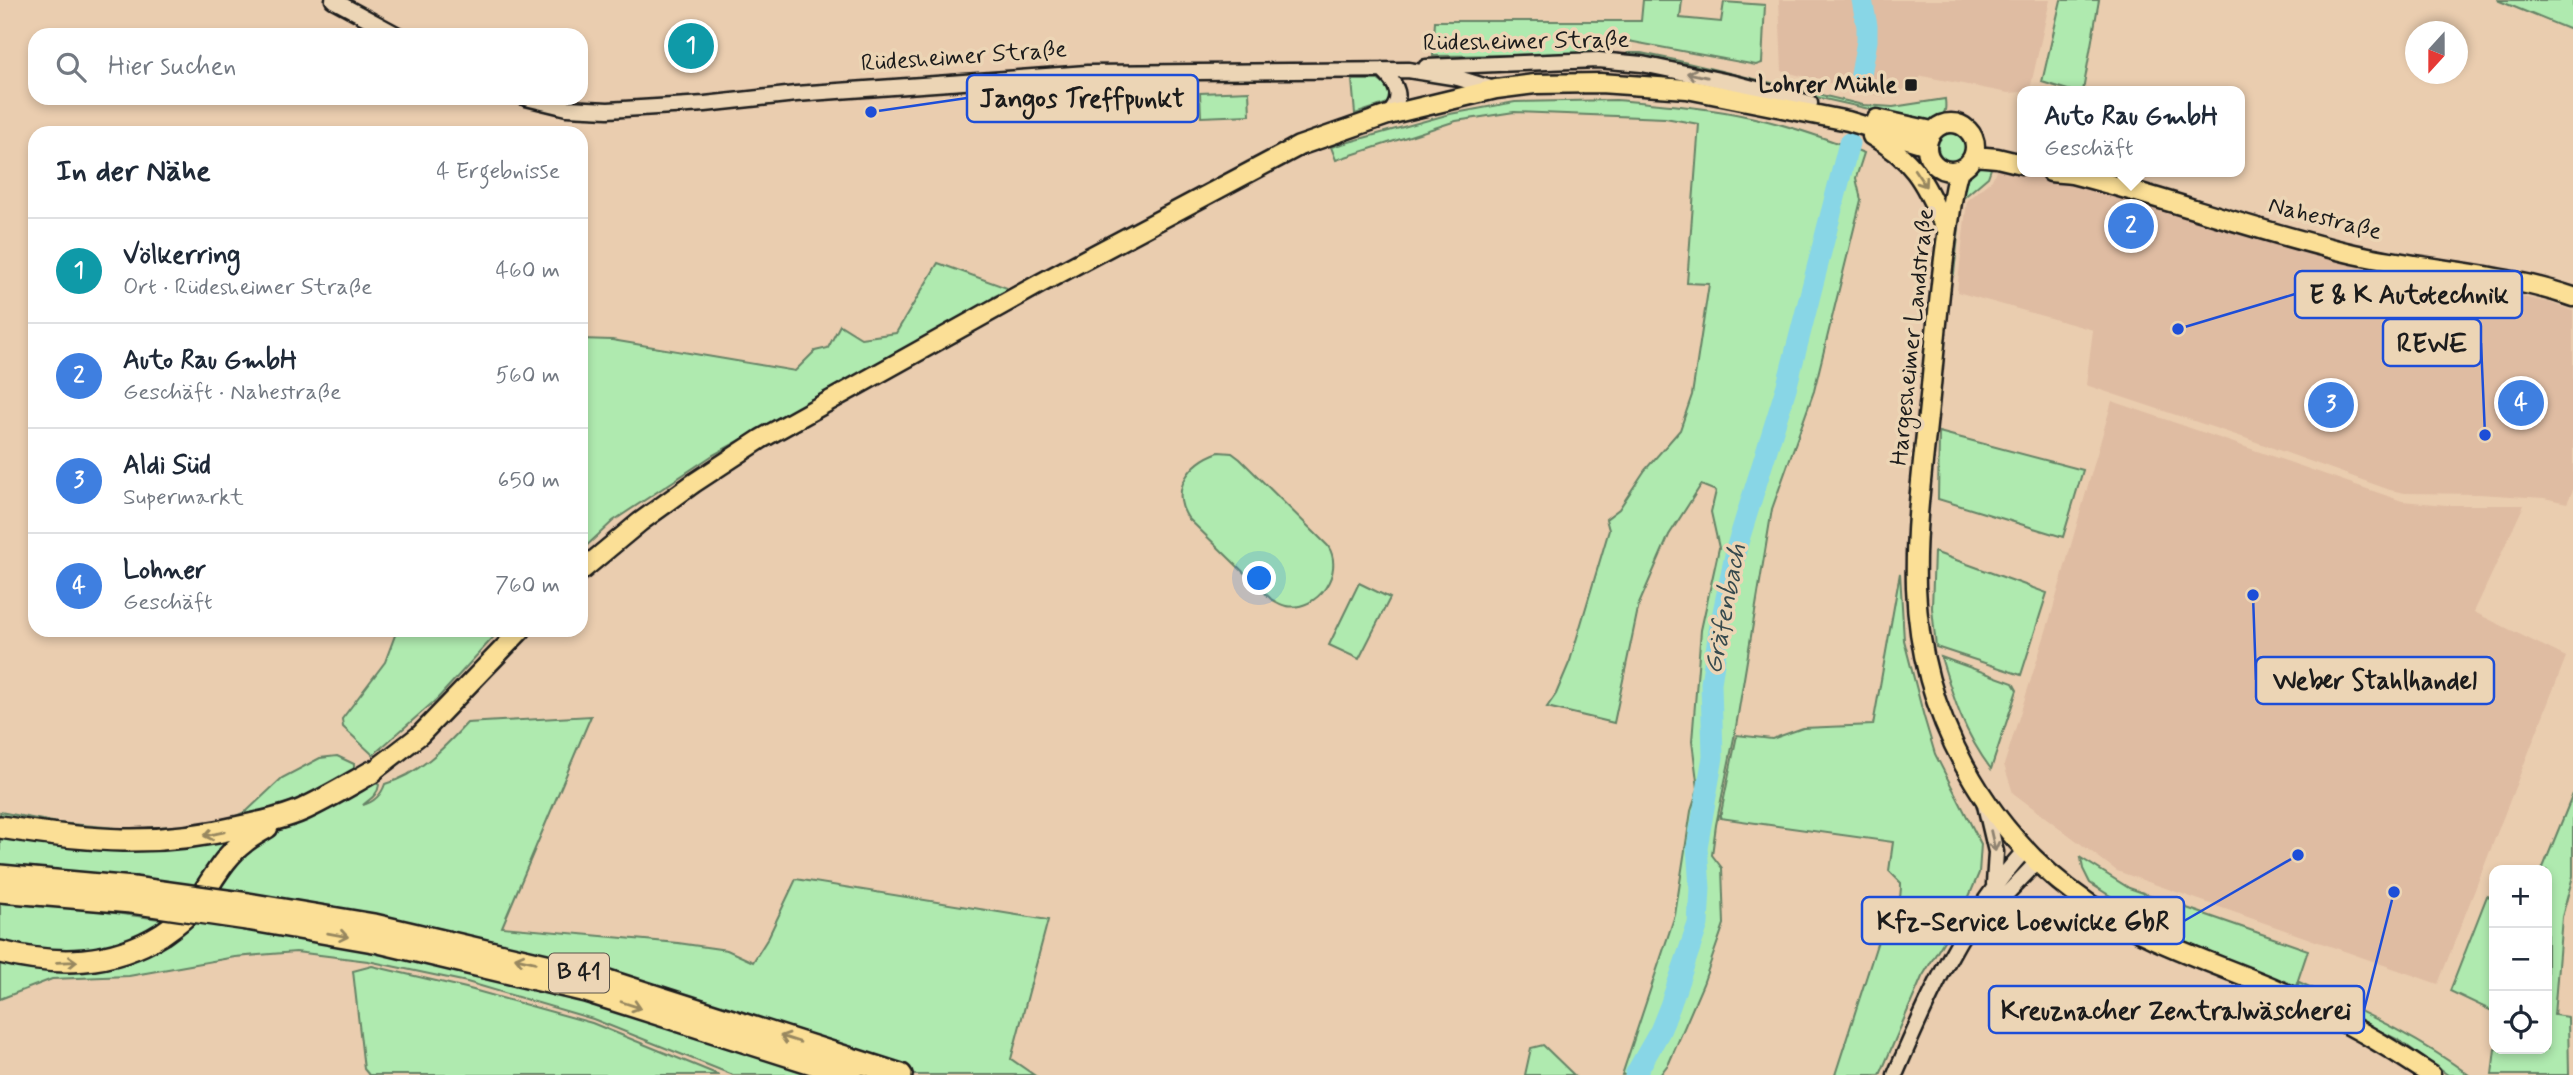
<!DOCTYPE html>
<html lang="de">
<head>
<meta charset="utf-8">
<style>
  :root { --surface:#fff; --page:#f6f6f7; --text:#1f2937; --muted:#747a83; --line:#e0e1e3; --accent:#1c1c1c }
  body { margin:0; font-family:Mynerve,sans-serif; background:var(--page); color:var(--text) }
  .controls { position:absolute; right:21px; bottom:21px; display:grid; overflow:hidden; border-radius:14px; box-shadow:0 4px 10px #0003 }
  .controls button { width:63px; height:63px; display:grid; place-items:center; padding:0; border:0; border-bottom:2px solid var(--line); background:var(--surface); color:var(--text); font:35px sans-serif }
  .compass { position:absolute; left:2405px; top:21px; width:63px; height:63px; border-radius:50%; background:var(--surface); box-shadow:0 4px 10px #0003; rotate:201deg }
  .you { position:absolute; left:1260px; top:579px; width:24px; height:24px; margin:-18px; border:5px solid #fff; border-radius:50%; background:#1a73e8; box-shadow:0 0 0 10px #1a73e833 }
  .badge { display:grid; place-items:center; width:46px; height:46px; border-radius:50%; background:var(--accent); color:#fff; font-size:23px; font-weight:700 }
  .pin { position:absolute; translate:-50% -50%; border:4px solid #fff; box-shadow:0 2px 7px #0006 }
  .popup { position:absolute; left:2017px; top:86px; width:228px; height:91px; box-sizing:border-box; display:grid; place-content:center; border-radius:14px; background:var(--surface); filter:drop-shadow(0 2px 5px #0005); font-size:23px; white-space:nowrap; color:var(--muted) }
  .popup b { font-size:26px; color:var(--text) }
  .popup::after { content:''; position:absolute; left:50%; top:100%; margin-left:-14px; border:14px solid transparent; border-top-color:var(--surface) }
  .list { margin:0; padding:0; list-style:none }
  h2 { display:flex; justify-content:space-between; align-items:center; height:91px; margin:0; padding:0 28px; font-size:30px }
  h2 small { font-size:23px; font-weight:400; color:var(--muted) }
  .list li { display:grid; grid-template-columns:46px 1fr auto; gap:21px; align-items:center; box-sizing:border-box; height:105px; padding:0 28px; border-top:2px solid var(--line) }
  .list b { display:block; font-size:26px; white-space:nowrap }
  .list p { margin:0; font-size:23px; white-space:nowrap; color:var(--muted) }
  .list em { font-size:23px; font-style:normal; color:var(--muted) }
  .icon { flex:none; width:38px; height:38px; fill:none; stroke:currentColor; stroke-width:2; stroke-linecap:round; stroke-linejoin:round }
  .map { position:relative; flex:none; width:2573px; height:1075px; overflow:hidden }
  .search { position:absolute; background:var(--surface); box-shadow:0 4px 10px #0003; left:28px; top:28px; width:560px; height:77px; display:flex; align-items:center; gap:18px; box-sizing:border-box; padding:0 24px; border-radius:21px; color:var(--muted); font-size:26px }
  .panel { position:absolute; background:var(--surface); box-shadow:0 4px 10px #0003; left:28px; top:126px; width:560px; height:511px; border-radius:21px }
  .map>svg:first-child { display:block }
  .built { fill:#dfbca2 }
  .green { fill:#afeaaf; stroke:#668366; stroke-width:2 }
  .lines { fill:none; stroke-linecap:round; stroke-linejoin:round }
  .river { stroke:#88d6e6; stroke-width:21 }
  .minor-casing { stroke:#1c1c1c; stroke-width:19 }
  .major-casing { stroke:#1c1c1c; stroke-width:23 }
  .highway-casing { stroke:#1c1c1c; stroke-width:26 }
  .minor { stroke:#ecd5b5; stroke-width:14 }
  .major { stroke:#fbdf96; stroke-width:18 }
  .highway { stroke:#fbdf96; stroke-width:21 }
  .highway-bridge-casing { stroke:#1c1c1c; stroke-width:26; stroke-linecap:butt }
  .highway-bridge { stroke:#fbdf96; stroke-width:21 }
  .oneway { stroke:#8e8270 }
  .oneway2 { stroke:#97875f }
  .poi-dot { fill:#1c1c1c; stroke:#ecd5b5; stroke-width:2.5 }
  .labels { text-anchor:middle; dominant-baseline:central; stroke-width:7; stroke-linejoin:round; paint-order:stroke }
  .shield { fill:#ecd5b5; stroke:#5a544a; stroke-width:2 }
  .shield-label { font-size:23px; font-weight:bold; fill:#1c1c1c }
  .street-label { font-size:24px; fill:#1c1c1c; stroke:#ecd5b5 }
  .poi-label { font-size:24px; font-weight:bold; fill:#1c1c1c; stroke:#ecd5b5; text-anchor:end }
  .water-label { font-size:26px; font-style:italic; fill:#374a4e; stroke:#ecd5b5 }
  .leader { fill:none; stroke:#1d4ed8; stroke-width:2.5 }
  .callout-dot { fill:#1d4ed8; stroke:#ecd5b5; stroke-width:2.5 }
  .callout { fill:#ecd5b5; stroke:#1d4ed8; stroke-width:2.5 }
  .callout-label { font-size:26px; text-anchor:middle; font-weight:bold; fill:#1c1c1c }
</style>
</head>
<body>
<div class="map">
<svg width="2573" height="1075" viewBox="0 0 2573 1075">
  <rect width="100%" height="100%" fill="#eacdaf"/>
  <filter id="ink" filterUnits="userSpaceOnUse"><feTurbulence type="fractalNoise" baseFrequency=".0143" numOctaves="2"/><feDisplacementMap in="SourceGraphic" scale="14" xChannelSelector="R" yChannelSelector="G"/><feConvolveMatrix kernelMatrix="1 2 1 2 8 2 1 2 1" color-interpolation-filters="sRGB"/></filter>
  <g filter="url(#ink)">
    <path class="built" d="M 1779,0 L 2050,0 L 2031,85 L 2022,92 L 2008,93 L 1922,76 L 1899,93 L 1880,96 L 1782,71 Z
      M 1998,165 L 2150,203 L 2420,277 L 2548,302 L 2573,311 L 2573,490 L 2567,503 L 2544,498 L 2479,494 L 2405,493 L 2390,490 L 2245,438 L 2086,385 L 2093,330 L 1957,292 L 1967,200 L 1992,180 Z
      M 2112,401 L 2402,501 L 2446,505 L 2524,505 L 2474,612 L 2566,657 L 2438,984 L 2117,871 L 2013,793 L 2004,765 L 2052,612 Z"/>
    <path class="green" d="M 1643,0 L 1682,0 L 1680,18 L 1721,22 L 1724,2 L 1765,5 L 1762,63 L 1756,65 L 1623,40 L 1590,54 L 1433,56 L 1435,21 L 1641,21 Z
      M 2061,0 L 2099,0 L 2083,91 L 2071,91 L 2042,82 Z
      M 2497,0 L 2573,0 L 2573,31 Z
      M 1628,53 L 1641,53 L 1675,60 L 1863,105 L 1893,107 L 1945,99 C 1946,108 1946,113 1939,120 L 1923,121 L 1767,86 L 1617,58 Z
      M 1352,80 L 1378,80 L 1391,89 L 1392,96 L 1388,103 L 1355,114 Z
      M 1249,91 L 1250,115 L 1201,117 L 1200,93 Z
      M 1616,100 C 1661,104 1706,107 1750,117 C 1789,125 1828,139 1864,153 L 1856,178 L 1861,200 L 1814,391 L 1772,509 L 1735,733 L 1716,825 L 1712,855 L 1722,868 L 1724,924 L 1703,984 L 1669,1063 L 1660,1075 L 1622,1075 L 1675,915 L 1691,811 L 1698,789 L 1692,741 L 1701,630 L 1719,548 L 1711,512 L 1716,491 L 1701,485 L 1669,535 L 1639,604 L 1614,723 L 1547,707 L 1556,694 L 1570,661 L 1609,530 L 1606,519 L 1619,509 L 1645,470 L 1680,430 L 1692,395 L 1709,284 L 1687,283 L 1699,124 L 1665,118 L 1514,112 L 1456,121 L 1336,160 L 1331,147 L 1450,114 L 1515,102 Z
      M1938 147a14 14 0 1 1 28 0a14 14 0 1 1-28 0Z
      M 1987,163 L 1993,163 L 1988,177 L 1962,199 L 1954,273 L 1951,269 L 1963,179 L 1978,166 Z
      M 938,263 L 1010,289 L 993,297 L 994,301 L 713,455 L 613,521 L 581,551 L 581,339 L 612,340 L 795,371 L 815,351 L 828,348 L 840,325 L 861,338 L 896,333 Z
      M 1939,432 L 2083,470 L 2063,537 L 1938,499 Z
      M 1219,452 L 1232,453 L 1240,459 L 1328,546 C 1345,572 1318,612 1286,606 C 1281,605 1276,602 1271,599 L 1188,518 C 1169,489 1190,462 1219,452 Z
      M 1934,552 L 2047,593 L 2021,675 L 1936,647 L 1932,608 Z
      M 1900,573 L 1904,640 L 1924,717 L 1935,754 L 1981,844 L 1979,873 L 1965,906 L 1922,977 L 1880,1075 L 1835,1075 L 1885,919 C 1899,908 1901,901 1901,883 L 1889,871 L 1893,842 L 1720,818 L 1737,735 L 1772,739 L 1803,728 L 1873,725 Z
      M 1359,583 L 1390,598 L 1359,659 L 1329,645 Z
      M 397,630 L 500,630 L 437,699 L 373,755 L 343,727 L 342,719 L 385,662 Z
      M 1941,657 L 2013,683 L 2017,690 L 1991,769 C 1964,733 1954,700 1941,657 Z
      M 591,716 L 502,927 L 678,943 L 727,950 L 753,962 L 768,938 L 796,879 L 1048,920 L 1011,1059 L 1034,1075 L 733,1075 L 593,1019 L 467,982 L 368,961 L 296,952 L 235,957 L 129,976 L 52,979 L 0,999 L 0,957 L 140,952 L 244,846 L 372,780 L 379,785 C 378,795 370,799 363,805 C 374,802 381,796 385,784 C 418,775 444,748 467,723 Z
      M 337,756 L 354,764 L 354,770 C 288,810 212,835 134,833 C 90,832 44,824 0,820 L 0,812 L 58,823 L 129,829 L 221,823 L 247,811 L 282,778 L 320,758 Z
      M 2573,794 L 2573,876 L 2562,917 L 2554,1015 L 2568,1017 L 2569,1075 L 2492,1075 L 2495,1049 L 2547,1049 L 2547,870 L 2542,870 Z
      M 234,833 L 202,891 L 0,871 L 0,834 Z
      M 2081,858 L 2129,888 L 2308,950 L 2295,989 L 2171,935 L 2090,883 L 2083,869 Z
      M 2487,896 L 2494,898 L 2494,1012 L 2450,991 Z
      M 0,901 L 70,907 L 174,921 L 114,954 L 0,949 Z
      M 372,966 L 466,988 L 592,1023 L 719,1075 L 369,1075 L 364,1069 L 353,971 Z
      M 2299,982 C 2358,1010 2417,1036 2469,1075 L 2448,1075 L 2399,1040 L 2296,991 Z
      M 1543,1045 L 1574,1075 L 1525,1075 L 1531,1048 Z"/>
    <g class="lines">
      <path class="river" d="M 1860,80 L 1867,41 L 1867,26 L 1862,0
        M 1635,1075 L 1660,1031 L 1670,1006 L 1698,924 L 1700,888 L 1697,847 L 1713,757 L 1711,683 L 1719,631 L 1737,546 L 1787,385 L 1849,143"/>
      <g class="minor-casing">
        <path id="minor" d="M 333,0 L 398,35
          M 1426,67 L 1598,60 L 1642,64 L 1734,83 L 1810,103
          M 1382,70 C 1397,84 1405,98 1388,115
          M 526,98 L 567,108 L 608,110 L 705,104 L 796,94 L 1087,73 L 1408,70 L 1458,78 L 1494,89
          M 1984,801 L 1996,852 L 1994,884
          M 1975,927 L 2037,862
          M 1895,1075 C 1931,991 1963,919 2025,850"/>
      </g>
      <g class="major-casing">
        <path id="major" d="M 1877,119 L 1932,131
          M1927 147a24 24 0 1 1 48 0a24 24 0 1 1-48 0Z
          M 1872,136 C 1915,160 1924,182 1944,225
          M 1974,156 L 1997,158 L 2022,164
          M 1959,170 C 1953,187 1952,205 1949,222 C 1941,273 1937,324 1932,375 C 1926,445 1914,517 1916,587 C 1920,713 1984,832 2088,903 C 2142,940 2215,963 2276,989 C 2330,1013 2382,1042 2431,1075
          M 2051,172 C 2058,173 2065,173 2072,174 C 2166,198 2259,232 2354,254 C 2426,270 2503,273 2573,297
          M 581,571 L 640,522 L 694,483 L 761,439 L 1041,283 L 1299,146 L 1388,115 L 1496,89 L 1535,84 L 1600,83 L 1687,89 L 1848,121 L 1927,145
          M 372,772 L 420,735 L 521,630"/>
      </g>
      <g class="highway-casing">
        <path id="highway" d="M 0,827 C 90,841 155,848 245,826 C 264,822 284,818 302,810 C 326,799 349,785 372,772
          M 0,876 L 133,888
          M 0,891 L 131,902
          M 248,904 L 374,925 L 589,975 L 901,1075
          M 247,919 L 379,942 L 586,991 L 850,1075
          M 0,952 C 56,966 111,966 162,934 C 172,927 183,920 191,910 C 209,888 221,859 244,842 C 251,836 259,832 267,827"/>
      </g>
      <use href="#minor" class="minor"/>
      <use href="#major" class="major"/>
      <use href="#highway" class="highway"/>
      <g class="highway-bridge-casing">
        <path id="highway-bridge" d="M 133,888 L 248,904
          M 131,902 L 247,919"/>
      </g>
      <use href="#highway-bridge" class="highway-bridge"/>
    </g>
    <defs><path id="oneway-shaft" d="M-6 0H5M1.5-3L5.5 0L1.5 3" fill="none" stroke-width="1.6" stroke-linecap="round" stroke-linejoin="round" transform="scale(1.75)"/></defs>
    <g class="oneway">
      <use href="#oneway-shaft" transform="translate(1697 75) rotate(-168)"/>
      <use href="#oneway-shaft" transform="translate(1993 841) rotate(77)"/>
    </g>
    <g class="oneway2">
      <use href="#oneway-shaft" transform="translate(1920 178) rotate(56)"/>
      <use href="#oneway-shaft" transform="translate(214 834) rotate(168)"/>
      <use href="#oneway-shaft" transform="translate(338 935) rotate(10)"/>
      <use href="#oneway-shaft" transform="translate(525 960) rotate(-167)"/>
      <use href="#oneway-shaft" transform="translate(67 962) rotate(-2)"/>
      <use href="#oneway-shaft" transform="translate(631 1005) rotate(18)"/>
      <use href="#oneway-shaft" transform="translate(790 1039) rotate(-162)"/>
    </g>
  </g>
  <rect class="poi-dot" x="1904" y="78" width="14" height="14" rx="3.5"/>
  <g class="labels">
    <rect class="shield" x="549" y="953.5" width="60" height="39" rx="5"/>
    <g class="shield-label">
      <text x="579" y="973">B 41</text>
    </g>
    <g class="street-label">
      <text transform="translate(1526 42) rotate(-1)">Rüdesheimer Straße</text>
      <text transform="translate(964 57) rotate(-4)">Rüdesheimer Straße</text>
      <text transform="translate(2325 219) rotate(14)">Nahestraße</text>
      <text transform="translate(1913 337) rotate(-84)">Hargesheimer Landstraße</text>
    </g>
    <g class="poi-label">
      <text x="1897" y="85">Lohrer Mühle</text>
    </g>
    <g class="water-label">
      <text transform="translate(1726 609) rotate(-79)">Gräfenbach</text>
    </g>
  </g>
  <path class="leader" d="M871 112L967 98M2178 329L2295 294M2485 435L2481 343M2253 595L2256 680M2298 855L2184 921M2394 892L2364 1010"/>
  <g class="callout-dot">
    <circle cx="871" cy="112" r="7"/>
    <circle cx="2178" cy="329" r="7"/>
    <circle cx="2485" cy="435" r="7"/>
    <circle cx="2253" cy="595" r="7"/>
    <circle cx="2298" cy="855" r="7"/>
    <circle cx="2394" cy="892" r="7"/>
  </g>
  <g class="callout">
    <rect x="967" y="75" width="231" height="47" rx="7"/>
    <rect x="2295" y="271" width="227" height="47" rx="7"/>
    <rect x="2383" y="319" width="98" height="47" rx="7"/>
    <rect x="2256" y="657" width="238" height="47" rx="7"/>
    <rect x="1862" y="897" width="322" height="47" rx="7"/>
    <rect x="1989" y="986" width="375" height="47" rx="7"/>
  </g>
  <g class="callout-label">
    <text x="1082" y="107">Jangos Treffpunkt</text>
    <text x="2409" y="303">E &amp; K Autotechnik</text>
    <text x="2432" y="352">REWE</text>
    <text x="2375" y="689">Weber Stahlhandel</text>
    <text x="2023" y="930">Kfz-Service Loewicke GbR</text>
    <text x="2176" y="1019">Kreuznacher Zentralwäscherei</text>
  </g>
</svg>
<div class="controls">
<button>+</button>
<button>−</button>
<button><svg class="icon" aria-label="locate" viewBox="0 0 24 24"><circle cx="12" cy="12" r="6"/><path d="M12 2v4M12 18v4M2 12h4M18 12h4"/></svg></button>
</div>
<svg class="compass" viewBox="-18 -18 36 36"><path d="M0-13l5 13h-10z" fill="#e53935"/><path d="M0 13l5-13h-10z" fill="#747a83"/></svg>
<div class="you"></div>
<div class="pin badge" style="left:691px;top:46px;background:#0f9aa8">1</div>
<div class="pin badge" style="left:2131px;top:226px;background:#3f7fe0">2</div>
<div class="popup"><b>Auto Rau GmbH</b>Geschäft</div>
<div class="pin badge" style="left:2331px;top:405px;background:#3f7fe0">3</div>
<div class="pin badge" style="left:2521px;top:403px;background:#3f7fe0">4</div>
<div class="search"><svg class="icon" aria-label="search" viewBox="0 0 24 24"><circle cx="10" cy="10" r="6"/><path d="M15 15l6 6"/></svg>Hier suchen</div>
<section class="panel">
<h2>In der Nähe<small>4 Ergebnisse</small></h2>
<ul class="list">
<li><span class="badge" style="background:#0f9aa8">1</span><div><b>Völkerring</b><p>Ort · Rüdesheimer Straße</p></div><em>460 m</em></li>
<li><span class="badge" style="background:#3f7fe0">2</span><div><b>Auto Rau GmbH</b><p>Geschäft · Nahestraße</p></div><em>560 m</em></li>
<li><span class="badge" style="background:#3f7fe0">3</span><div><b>Aldi Süd</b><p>Supermarkt</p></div><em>650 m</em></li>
<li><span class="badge" style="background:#3f7fe0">4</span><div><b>Lohner</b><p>Geschäft</p></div><em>760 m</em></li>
</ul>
</section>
</div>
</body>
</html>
